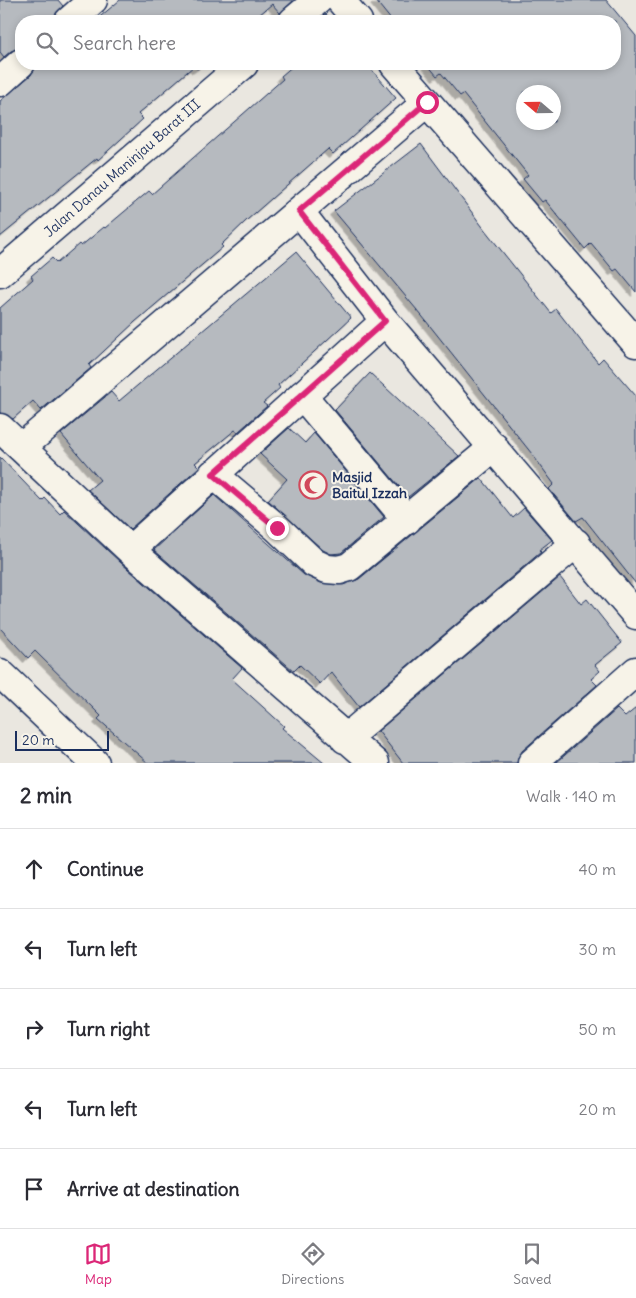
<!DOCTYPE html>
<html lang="en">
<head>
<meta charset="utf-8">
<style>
  :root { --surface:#fff; --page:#f2f2f3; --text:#2b2b33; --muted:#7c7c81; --line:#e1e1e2; --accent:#db2777 }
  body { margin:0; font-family:Delius,sans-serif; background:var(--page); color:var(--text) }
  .compass { position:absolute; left:516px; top:85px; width:45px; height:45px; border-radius:50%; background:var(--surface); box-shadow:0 2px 8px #0003; rotate:290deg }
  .scale { position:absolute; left:15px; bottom:12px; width:94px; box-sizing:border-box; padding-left:5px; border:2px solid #1b2f5e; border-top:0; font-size:14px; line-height:18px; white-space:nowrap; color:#1b2f5e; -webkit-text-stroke:4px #f7f3e8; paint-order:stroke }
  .stop { position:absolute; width:15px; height:15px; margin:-11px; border:4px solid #db2777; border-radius:50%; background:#fff }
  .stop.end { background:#db2777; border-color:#fff; box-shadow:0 1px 5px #0008 }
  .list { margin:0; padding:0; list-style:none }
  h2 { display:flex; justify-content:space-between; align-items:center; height:65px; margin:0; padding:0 20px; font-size:21px }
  h2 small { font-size:16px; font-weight:400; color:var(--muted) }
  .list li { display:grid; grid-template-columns:32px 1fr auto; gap:15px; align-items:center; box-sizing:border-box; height:80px; padding:0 20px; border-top:1px solid var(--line) }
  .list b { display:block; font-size:19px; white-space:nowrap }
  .list em { font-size:16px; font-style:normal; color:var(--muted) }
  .icon { flex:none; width:28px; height:28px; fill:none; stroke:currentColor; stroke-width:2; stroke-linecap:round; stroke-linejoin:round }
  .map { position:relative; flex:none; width:636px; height:763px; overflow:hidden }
  .search { position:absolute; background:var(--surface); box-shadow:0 2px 8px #0003; left:15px; right:15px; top:15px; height:55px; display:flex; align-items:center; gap:12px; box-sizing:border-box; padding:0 18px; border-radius:20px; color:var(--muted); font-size:19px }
  .sheet { height:465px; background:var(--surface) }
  nav { display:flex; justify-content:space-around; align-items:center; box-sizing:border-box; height:70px; border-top:1px solid var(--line); background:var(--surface); font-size:14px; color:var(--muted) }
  nav a { display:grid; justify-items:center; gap:2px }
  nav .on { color:var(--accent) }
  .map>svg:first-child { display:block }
  .building { fill:#b6babf; stroke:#1b2f5e; fill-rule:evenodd; filter:url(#shadow) }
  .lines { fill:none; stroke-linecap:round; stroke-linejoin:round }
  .street-casing { stroke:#1b2f5e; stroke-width:31 }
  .street { stroke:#f7f3e8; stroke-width:28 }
  .route { stroke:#db2777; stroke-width:6 }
  .labels { text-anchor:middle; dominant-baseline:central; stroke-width:4; stroke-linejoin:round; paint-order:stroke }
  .street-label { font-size:14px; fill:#1b2f5e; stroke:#f7f3e8 }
  .poi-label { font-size:14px; font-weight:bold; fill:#1b2f5e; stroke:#f7f3e8; text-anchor:start }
</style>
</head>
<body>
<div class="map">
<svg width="636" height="763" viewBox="0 0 636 763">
  <defs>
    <filter id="shadow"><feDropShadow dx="-4.5" dy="4.5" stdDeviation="0" flood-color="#0004"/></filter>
  </defs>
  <rect width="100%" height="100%" fill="#eae7e0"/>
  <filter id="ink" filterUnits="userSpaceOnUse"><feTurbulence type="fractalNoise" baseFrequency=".02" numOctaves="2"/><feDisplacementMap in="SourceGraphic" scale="10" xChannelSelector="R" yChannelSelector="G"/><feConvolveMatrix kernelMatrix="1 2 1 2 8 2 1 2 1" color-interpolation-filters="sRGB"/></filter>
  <g filter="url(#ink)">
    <path class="building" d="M 0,0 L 58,0 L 63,6 L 54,16 L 54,21 L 21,21 L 21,48 L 11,51 L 4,57 L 0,52 Z
      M 120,0 L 294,0 L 280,13 L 272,4 L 252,21 L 95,21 Z
      M 375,0 L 606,0 L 636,36 L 636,292 L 617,269 L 614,271 L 591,243 L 585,249 L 545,200 L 542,202 L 523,179 L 528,175 L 463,94 L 460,96 L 441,73 L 437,76 L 427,64 L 615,64 L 615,21 L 392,21 ZM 524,92 L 554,92 L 554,122 L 524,122 Z
      M 326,14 L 332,21 L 317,21 Z
      M 36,64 L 204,64 L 197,69 L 194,66 L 138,114 L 143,119 L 98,160 L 97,158 L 0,237 L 0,101 L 31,75 Z
      M 295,64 L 367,64 L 396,98 L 333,154 L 328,149 L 247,220 L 221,245 L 223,247 L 135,322 L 89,365 L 91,368 L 41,410 L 33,401 L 13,419 L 0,413 L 0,308 L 33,279 L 31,276 L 52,258 L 57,263 L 79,244 L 81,246 L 104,227 L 105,228 L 149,191 L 152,194 L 283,79 L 281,76 Z
      M 421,144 L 485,230 L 551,313 L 556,309 L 598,363 L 603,358 L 636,396 L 636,584 L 583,517 L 576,521 L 549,489 L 554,484 L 532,454 L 422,316 L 334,211 Z
      M 296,252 L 351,318 L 278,385 L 280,388 L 263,403 L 267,406 L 238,432 L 235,430 L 195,463 L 199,467 L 130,529 L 88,490 L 100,480 L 61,434 L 111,392 L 119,401 Z
      M 370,373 L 459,456 L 408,497 L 335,410 Z
      M 289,428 L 305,443 L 314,433 L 384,517 L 341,553 L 331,554 L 323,550 L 268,500 L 287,479 L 260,454 Z
      M 0,457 L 42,501 L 45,498 L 60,514 L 64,510 L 120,562 L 242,668 L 232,679 L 284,726 L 282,728 L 324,763 L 148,763 L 98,719 L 101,716 L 35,651 L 28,658 L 0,628 Z
      M 481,478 L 513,518 L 524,508 L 552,540 L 539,550 L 541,552 L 359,707 L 331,672 L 320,684 L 300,665 L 294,671 L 154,550 L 214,495 L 304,575 L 321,583 L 343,585 L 359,579 Z
      M 560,577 L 581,604 L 587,599 L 622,643 L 595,665 L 600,671 L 591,679 L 597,685 L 522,751 L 517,763 L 403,763 L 378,731 Z
      M 636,708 L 636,763 L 556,763 L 617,709 L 625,717 Z"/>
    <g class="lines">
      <g class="street-casing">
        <path id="street" d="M 340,0 L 358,21
          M 69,21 L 93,0
          M 293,21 L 318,0
          M 394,64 L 636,343
          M 0,82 L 21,63
          M 299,211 L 385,321 L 636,615
          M 0,273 L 244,64
          M 302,395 L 407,520
          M 0,428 L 130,550 L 375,763
          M 22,447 L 427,102
          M 213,474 L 277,528 L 314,563 L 327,569 L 339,570 L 349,567 L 494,447
          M 130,550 L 385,321
          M 0,673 L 95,763
          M 345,739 L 576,543
          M 532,763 L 636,671"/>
      </g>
      <use href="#street" class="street"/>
    </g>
  </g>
  <g class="lines" filter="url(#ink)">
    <path class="route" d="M 277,528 L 213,474 L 385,321 L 299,211 L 427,102"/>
  </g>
  <defs>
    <g id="mosque-ring" transform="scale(1.4375)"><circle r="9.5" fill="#f7f3e8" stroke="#d1495b" stroke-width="1.5"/><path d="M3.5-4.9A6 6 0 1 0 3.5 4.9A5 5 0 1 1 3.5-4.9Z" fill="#d1495b"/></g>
  </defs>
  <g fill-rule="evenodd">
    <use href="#mosque-ring" x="313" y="485"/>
  </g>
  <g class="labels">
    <g class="street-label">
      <text transform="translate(122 168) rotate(-41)">Jalan Danau Maninjau Barat III</text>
    </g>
    <g class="poi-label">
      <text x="332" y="477">Masjid<tspan x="332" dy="16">Baitul Izzah</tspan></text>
    </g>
  </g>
</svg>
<svg class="compass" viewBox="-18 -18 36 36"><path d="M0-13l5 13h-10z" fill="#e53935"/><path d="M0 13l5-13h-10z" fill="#7c7c81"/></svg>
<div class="scale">20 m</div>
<div class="stop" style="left:427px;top:102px"></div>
<div class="stop end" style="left:277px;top:528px"></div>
<div class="search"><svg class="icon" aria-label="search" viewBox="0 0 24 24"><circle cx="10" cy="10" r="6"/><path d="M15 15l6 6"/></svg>Search here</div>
</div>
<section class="sheet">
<h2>2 min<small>Walk · 140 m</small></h2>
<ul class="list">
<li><svg class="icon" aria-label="ahead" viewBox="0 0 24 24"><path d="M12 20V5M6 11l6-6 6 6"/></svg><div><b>Continue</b></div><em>40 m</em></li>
<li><svg class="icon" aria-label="left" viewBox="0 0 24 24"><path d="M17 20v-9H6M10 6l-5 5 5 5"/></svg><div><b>Turn left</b></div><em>30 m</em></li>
<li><svg class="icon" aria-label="right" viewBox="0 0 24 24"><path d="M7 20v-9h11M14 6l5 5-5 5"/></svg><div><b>Turn right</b></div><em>50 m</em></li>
<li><svg class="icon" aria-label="left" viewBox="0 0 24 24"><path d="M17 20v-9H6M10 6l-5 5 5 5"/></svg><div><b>Turn left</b></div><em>20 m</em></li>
<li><svg class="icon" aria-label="arrive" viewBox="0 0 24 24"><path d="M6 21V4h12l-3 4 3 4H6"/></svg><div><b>Arrive at destination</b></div></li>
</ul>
</section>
<nav>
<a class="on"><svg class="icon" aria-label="map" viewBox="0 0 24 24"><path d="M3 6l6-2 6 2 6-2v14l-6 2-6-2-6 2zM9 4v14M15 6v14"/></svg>Map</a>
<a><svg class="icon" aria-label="directions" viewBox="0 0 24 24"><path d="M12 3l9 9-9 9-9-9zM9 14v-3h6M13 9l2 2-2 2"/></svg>Directions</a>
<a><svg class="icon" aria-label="saved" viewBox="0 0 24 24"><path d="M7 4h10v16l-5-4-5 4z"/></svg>Saved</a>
</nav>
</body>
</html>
